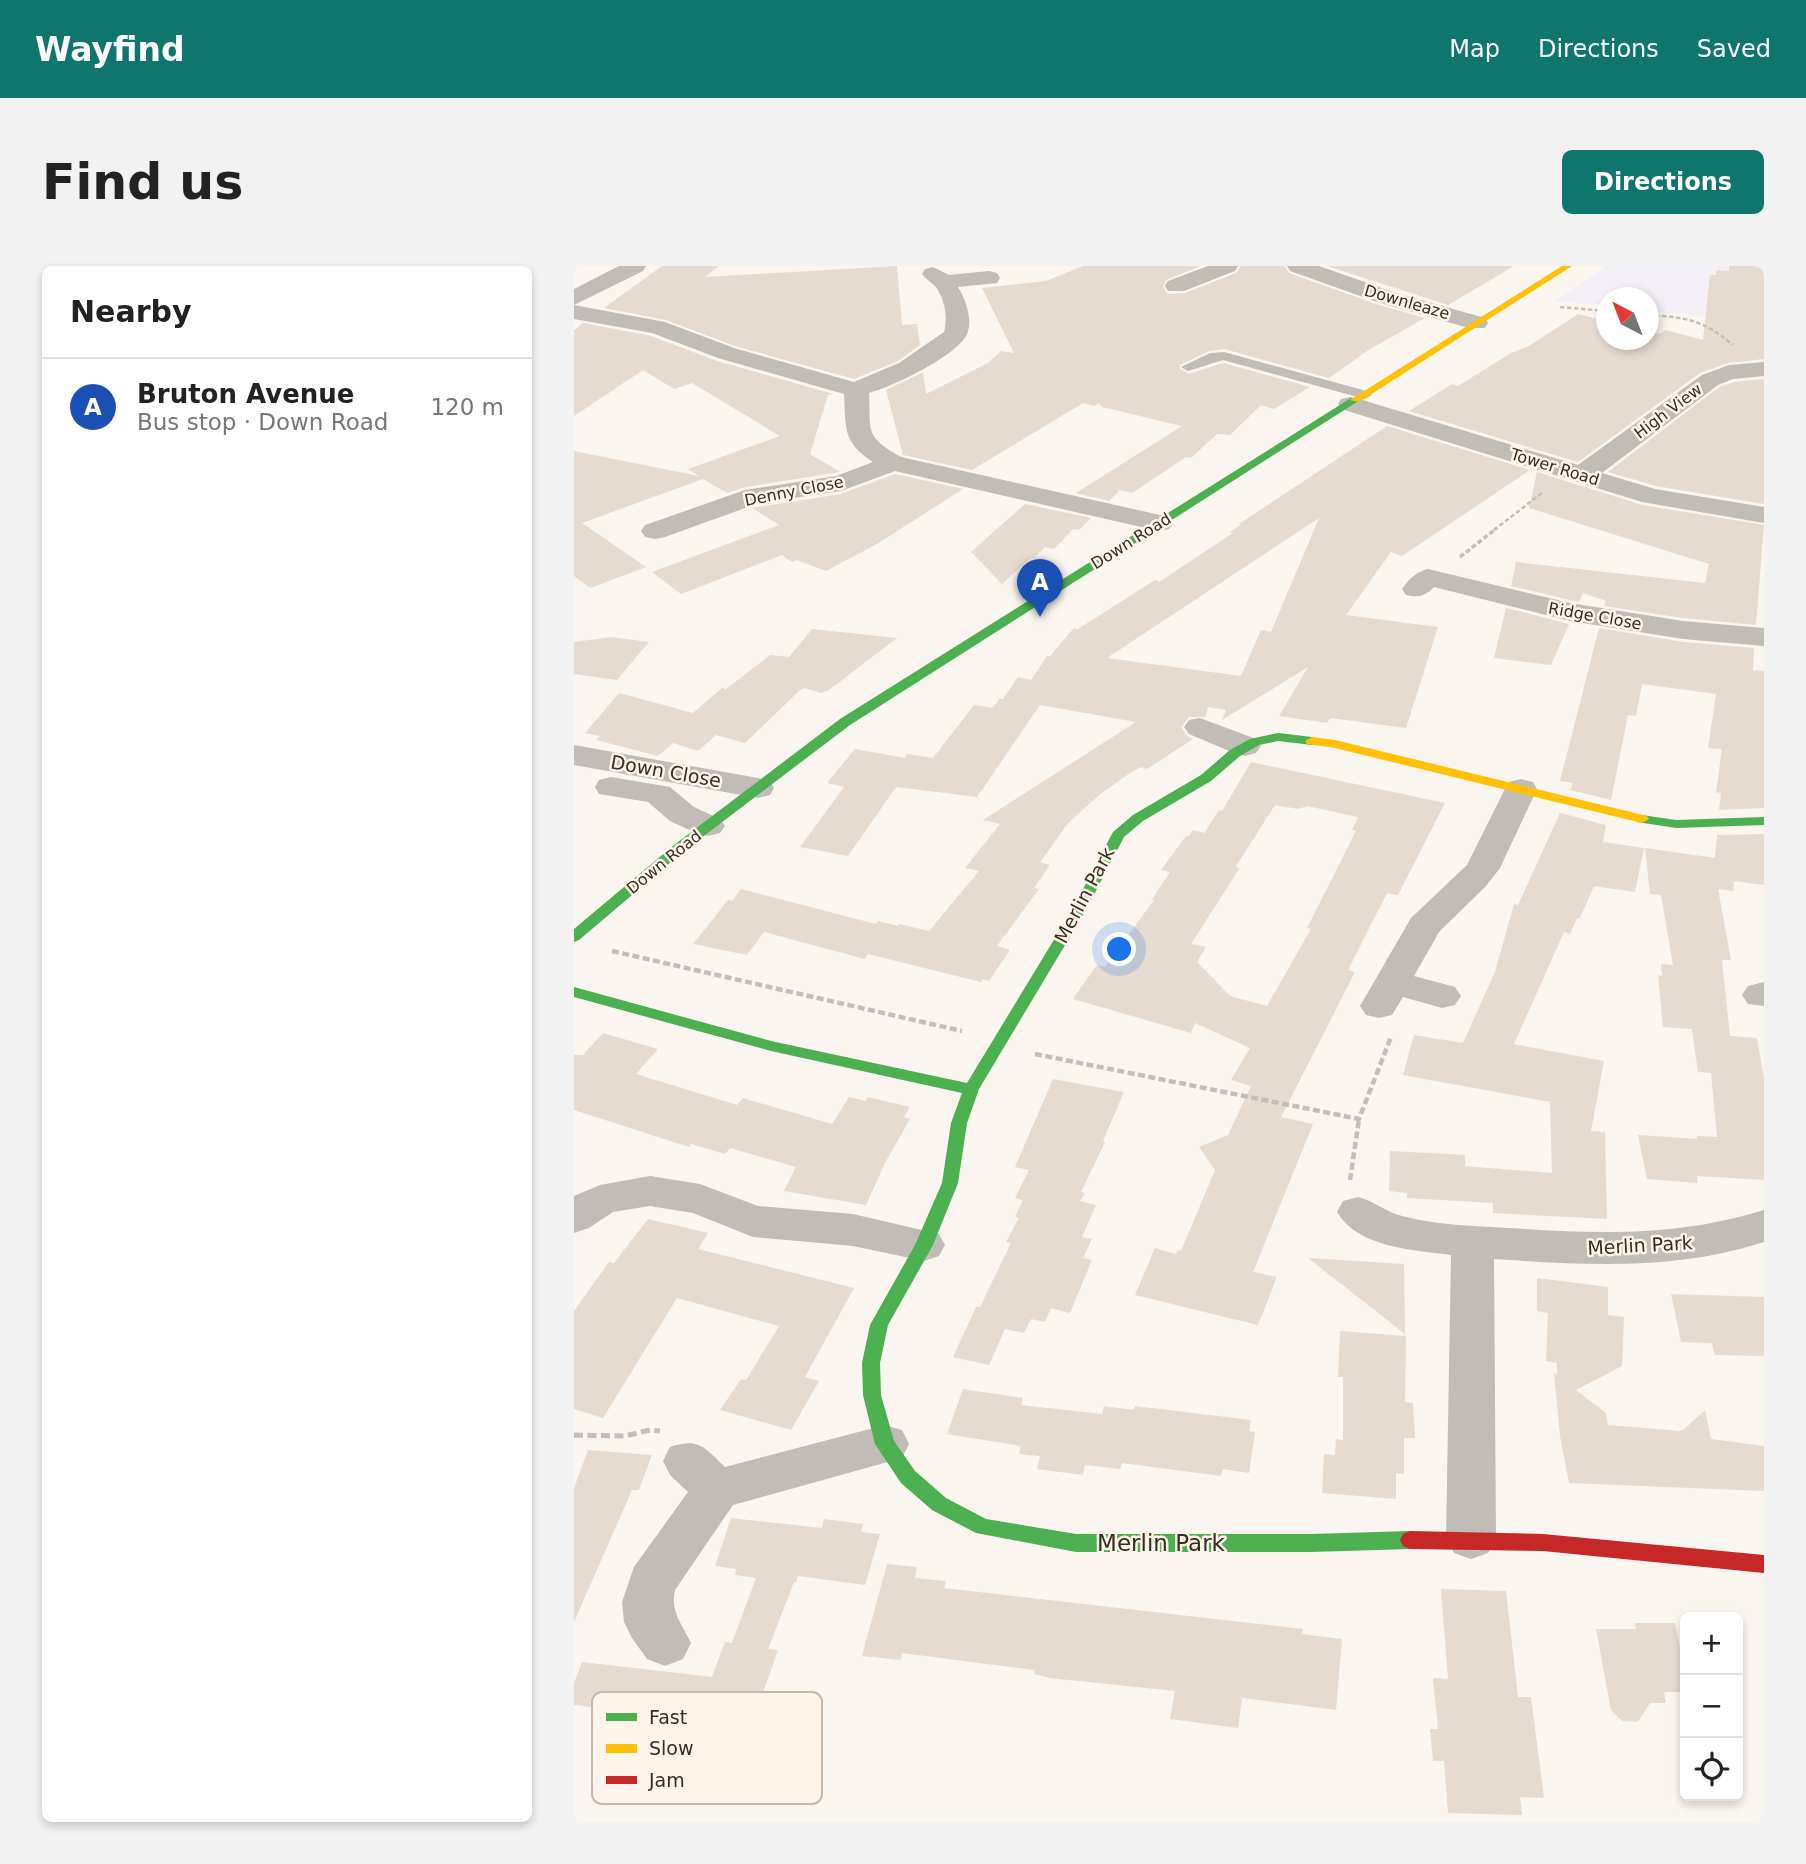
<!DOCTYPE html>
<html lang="en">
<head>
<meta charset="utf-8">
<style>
  :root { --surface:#fff; --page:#f2f2f2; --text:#222; --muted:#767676; --line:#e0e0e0; --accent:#0f766e }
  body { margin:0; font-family:"DejaVu Sans",sans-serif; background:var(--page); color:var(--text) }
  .controls { position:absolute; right:21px; bottom:21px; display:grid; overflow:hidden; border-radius:10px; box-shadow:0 4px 10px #0003 }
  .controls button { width:63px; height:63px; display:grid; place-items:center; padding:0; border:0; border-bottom:2px solid var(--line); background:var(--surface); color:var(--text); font:35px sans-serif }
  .compass { position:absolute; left:1022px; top:21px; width:63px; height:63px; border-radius:50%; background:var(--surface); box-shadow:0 4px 10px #0003; rotate:318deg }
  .you { position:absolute; left:546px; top:684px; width:24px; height:24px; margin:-18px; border:5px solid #fff; border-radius:50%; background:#1a73e8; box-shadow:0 0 0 10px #1a73e833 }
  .badge { display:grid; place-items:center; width:46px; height:46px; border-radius:50%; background:var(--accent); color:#fff; font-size:23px; font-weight:700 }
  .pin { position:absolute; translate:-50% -58px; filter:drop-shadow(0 2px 4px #0008) }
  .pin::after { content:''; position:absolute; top:37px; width:24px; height:21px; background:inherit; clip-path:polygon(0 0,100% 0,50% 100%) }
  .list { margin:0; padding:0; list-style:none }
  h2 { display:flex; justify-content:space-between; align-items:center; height:91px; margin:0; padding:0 28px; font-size:30px }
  h2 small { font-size:23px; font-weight:400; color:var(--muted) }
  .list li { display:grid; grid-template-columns:46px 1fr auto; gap:21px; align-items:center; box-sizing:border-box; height:98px; padding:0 28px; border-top:2px solid var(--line) }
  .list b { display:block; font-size:26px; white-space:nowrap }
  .list p { margin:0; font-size:23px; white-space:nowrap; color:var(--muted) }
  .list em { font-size:23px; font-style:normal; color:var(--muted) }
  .icon { flex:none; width:38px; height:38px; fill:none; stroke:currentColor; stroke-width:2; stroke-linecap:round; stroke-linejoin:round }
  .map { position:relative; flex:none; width:1190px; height:1556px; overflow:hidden; border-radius:10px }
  header { display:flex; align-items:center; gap:42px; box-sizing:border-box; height:98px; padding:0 35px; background:var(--accent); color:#fff }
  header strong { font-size:33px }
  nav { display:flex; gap:38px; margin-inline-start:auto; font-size:24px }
  .intro { display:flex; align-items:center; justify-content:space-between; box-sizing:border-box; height:168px; padding:0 42px }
  h1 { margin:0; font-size:49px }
  .button { padding:18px 32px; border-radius:10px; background:var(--accent); color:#fff; font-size:24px; font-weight:700 }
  main { display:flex; gap:42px; padding:0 42px }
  aside { flex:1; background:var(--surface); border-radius:10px; box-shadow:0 4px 10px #0003 }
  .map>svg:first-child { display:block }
  .commercial { fill:#f4eef7 }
  .building { fill:#e5dbd1; fill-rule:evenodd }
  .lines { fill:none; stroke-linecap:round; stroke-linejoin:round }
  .path-far3 { stroke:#c3beb8; stroke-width:2.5; stroke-dasharray:4.5 2.5; stroke-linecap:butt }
  .path-far2 { stroke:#c3beb8; stroke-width:3.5; stroke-dasharray:5 2.5; stroke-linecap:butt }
  .path-far1 { stroke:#c3beb8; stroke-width:4.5; stroke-dasharray:7 3.5; stroke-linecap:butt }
  .path { stroke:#c3beb8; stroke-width:5; stroke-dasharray:9 4.5; stroke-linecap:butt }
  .lane { fill:#c1bcb5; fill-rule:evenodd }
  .street { fill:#c1bcb5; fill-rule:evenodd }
  .fast { fill:#4caf50; fill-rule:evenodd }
  .slow { fill:#ffc107; fill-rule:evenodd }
  .jam { fill:#c62828; fill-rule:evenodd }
  .labels { text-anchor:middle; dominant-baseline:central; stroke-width:5; stroke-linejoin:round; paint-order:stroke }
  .far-street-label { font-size:16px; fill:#352c22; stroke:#fff5ea }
  .street-label { font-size:19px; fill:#352c22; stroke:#fff5ea }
  .near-street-label { font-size:23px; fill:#352c22; stroke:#fff5ea }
  .key { fill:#fff5ea; stroke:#c2b9ae; stroke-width:2 }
  .key-label { font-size:19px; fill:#352c22 }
</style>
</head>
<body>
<header>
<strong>Wayfind</strong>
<nav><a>Map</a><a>Directions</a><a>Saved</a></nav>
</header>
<div class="intro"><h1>Find us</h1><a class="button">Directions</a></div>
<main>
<aside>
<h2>Nearby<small></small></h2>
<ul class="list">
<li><span class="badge" style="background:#1a4fb4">A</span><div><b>Bruton Avenue</b><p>Bus stop · Down Road</p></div><em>120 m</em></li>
</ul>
</aside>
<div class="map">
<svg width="1190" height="1556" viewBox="0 0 1190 1556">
  <rect width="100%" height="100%" fill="#faf5ef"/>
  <path class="commercial" d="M 1032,0 L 1190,0 L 1190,55 L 1075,45 L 1074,32 L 1032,32 L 1032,40 L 981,35 Z"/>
  <path class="building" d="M 88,0 L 145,0 L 131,11 L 323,0 L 328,59 L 343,58 L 346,79 L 324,95 L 280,113 L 161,80 L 92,54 L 30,42 Z
    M 509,0 L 627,0 L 592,14 L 589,21 L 594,28 L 611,27 L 662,7 L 667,0 L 710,0 L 715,7 L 802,38 L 851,52 L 796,83 L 755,112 L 650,83 L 635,85 L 606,99 L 606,103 L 615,108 L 649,97 L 736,121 L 700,143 L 687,139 L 656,169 L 643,168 L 617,192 L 612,191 L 558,227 L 546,224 L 535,235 L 502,227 L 608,160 L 528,141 L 524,137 L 520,140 L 509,137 L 398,204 L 329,189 L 312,124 L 349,106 L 352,128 L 414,97 L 427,85 L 440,87 L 408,22 L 472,15 Z
    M 753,0 L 940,0 L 874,39 Z
    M 1155,0 L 1190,0 L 1190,93 L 1154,97 L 1126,107 L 1004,196 L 835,145 L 878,118 L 884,120 L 937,87 L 955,80 L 1004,48 L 1032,55 L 1032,74 L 1074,74 L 1074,65 L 1086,68 L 1092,64 L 1129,74 L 1136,9 L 1142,9 L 1143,4 L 1155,5 Z
    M 9,57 L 77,70 L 143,95 L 259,128 L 254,129 L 236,188 L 266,206 L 171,221 L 153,227 L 129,213 L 8,257 L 72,301 L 16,322 L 0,310 L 0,185 L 125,210 L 114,203 L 206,170 L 118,117 L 100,123 L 69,104 L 0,150 L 0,64 Z
    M 1190,113 L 1190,238 L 1082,220 L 1034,206 L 1145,121 L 1160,116 Z
    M 813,160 L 956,204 L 828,290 L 817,286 L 772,349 L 864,361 L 832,462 L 756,452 L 753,457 L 705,450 L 734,401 L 648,454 L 652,444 L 634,441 L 632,451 L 615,451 L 607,461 L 613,470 L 619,473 L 573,503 L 567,501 L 559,505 L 529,526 L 495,556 L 466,596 L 476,599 L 460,622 L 465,623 L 423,680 L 436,684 L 415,715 L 409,713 L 407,716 L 294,688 L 291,693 L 190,666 L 173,689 L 119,678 L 154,634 L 158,635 L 167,623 L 302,658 L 304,655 L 324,660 L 325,658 L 355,665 L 405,605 L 391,602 L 426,558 L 409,554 L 562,456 L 466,439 L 403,531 L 322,521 L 274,590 L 226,581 L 270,521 L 253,517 L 281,483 L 331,492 L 333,488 L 359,492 L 400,439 L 419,442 L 425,433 L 429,433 L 444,411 L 457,414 L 473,390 L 476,390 L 500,362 L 504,363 L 581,314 L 585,316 L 659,267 L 656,266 L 667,259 L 665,258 ZM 745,252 L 697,366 L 687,364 L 667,410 L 533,392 Z
    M 963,206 L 1068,239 L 1190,259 L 1182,359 L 1109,352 L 1030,340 L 1032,335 L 1009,327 L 1005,336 L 937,320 L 942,296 L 1131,317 L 1135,298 L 955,242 Z
    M 321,208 L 389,223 L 303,278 L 252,305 L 223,294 L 218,296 L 208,289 L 107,328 L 78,306 L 205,259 L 178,242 L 267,228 Z
    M 451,238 L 517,252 L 505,264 L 499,263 L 480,283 L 471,281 L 460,292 L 456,292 L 428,318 L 397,286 Z
    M 932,342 L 995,358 L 977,399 L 920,392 Z
    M 1025,362 L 1109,376 L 1180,382 L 1179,404 L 1190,405 L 1190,542 L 1145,544 L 1147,527 L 1142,526 L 1148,483 L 1134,482 L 1142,428 L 1068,418 L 1062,450 L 1054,449 L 1037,534 L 996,524 L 999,517 L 986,515 Z
    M 238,363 L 323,372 L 255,424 L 247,427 L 230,422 L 225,425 L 171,477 L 142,469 L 124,485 L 99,477 L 84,490 L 22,474 L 26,470 L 11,467 L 45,427 L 119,447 L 148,422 L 152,423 L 196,389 L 215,391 Z
    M 37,371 L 75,376 L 43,414 L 0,408 L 0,376 Z
    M 677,496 L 871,537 L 824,629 L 813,627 L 774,704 L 781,706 L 707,851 L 739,858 L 679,1006 L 703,1011 L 684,1059 L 561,1029 L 581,982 L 602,988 L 604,984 L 607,985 L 641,904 L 625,881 L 654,869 L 677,820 L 657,814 L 676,782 L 621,757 L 617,767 L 499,733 L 523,699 L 531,701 L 580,634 L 578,633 L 596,606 L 587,604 L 612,570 L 615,570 L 619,564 L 630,567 L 645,544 L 648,545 ZM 701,539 L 724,543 L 733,540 L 784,551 L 778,564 L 782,565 L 733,662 L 737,663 L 693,740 L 656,730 L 623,696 L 632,681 L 617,678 L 665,603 L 662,600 Z
    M 986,547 L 1032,559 L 1029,576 L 1070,582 L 1061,626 L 1020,620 L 1006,652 L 1003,652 L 996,668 L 990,666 L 940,778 L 1030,795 L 1017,865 L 1031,866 L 1033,953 L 919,947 L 919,937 L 833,932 L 833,927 L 815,925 L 816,885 L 891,889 L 891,900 L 978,907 L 976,836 L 829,809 L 840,769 L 889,777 L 921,706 L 940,638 L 944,639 Z
    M 1190,568 L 1190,619 L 1160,615 L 1159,625 L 1144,623 L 1157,694 L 1148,694 L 1156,770 L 1183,772 L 1190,812 L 1190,914 L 1123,910 L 1124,917 L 1073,913 L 1064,869 L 1123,873 L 1123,870 L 1143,871 L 1137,807 L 1124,806 L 1118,763 L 1089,761 L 1084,709 L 1088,710 L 1087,698 L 1099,699 L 1087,629 L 1076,628 L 1071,582 L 1141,592 L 1143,569 Z
    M 29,767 L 84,783 L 62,808 L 163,839 L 169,832 L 258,858 L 275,831 L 292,835 L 294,831 L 336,841 L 330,851 L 336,853 L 311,897 L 292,939 L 210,925 L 222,901 L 156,882 L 151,888 L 117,878 L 115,881 L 0,844 L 0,789 L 9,789 Z
    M 479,813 L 550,826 L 529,875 L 531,876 L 507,926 L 511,927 L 506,935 L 522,939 L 508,971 L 518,973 L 509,992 L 518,994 L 496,1047 L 477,1042 L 471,1056 L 457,1053 L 450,1067 L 431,1063 L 415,1099 L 379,1091 L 402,1041 L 406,1041 L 437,977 L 432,976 L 445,952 L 441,951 L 449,934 L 441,932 L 455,904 L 441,901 Z
    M 74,953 L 134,967 L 124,983 L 280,1022 L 231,1111 L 245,1115 L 217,1164 L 146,1144 L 167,1113 L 172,1114 L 205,1060 L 103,1032 L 29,1152 L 0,1143 L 0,1045 L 35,996 L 40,997 Z
    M 734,992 L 830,998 L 831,1068 Z
    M 963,1012 L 1034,1021 L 1034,1049 L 1050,1051 L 1048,1100 L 1002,1124 L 1032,1147 L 1034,1159 L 1108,1165 L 1131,1144 L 1137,1173 L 1190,1180 L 1190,1225 L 995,1217 L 986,1170 L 980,1107 L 983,1109 L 983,1097 L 972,1095 L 974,1047 L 963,1045 Z
    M 1097,1028 L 1190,1031 L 1190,1090 L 1141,1089 L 1138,1077 L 1107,1076 Z
    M 766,1065 L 832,1070 L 831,1136 L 839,1137 L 841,1172 L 830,1172 L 830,1208 L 822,1207 L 822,1233 L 748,1227 L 750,1188 L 761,1189 L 762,1173 L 769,1174 L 769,1111 L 764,1111 Z
    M 389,1123 L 449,1132 L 447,1139 L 528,1148 L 530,1140 L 560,1144 L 561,1140 L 677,1154 L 675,1165 L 681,1166 L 675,1207 L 649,1203 L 647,1210 L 548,1197 L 546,1203 L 511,1199 L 509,1209 L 463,1203 L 466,1190 L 445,1188 L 447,1180 L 373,1168 Z
    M 14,1184 L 78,1189 L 65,1224 L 58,1224 L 0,1356 L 0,1222 Z
    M 157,1252 L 248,1262 L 250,1253 L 289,1258 L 287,1266 L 306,1268 L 291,1319 L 224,1310 L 222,1316 L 220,1316 L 194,1383 L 204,1384 L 168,1487 L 82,1474 L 78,1485 L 32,1480 L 45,1444 L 0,1439 L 0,1417 L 8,1396 L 138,1411 L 151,1376 L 158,1377 L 182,1312 L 161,1309 L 162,1303 L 141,1300 Z
    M 313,1298 L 343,1301 L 341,1312 L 372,1315 L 370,1322 L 729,1363 L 728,1368 L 768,1373 L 762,1444 L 668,1432 L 664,1462 L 596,1453 L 601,1425 L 476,1412 L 460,1408 L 460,1404 L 328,1387 L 327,1394 L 288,1390 Z
    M 867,1323 L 932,1325 L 944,1431 L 957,1431 L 970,1532 L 946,1531 L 948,1549 L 874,1547 L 870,1495 L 859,1495 L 856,1463 L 864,1463 L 859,1412 L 874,1413 Z
    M 1061,1357 L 1101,1357 L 1111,1406 L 1111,1426 L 1090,1426 L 1092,1437 L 1076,1437 L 1064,1456 L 1048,1455 L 1037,1444 L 1022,1363 L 1062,1363 Z"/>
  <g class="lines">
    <path class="path-far3" d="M 986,41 L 1032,45
      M 1074,49 C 1111,51 1130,54 1159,79
      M 920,264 L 968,227"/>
    <path class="path-far2" d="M 886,291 L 923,262"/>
    <path class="path-far1" d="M 38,685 L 388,765
      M 461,788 L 785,853 L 817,771
      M 776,914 L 785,853"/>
    <path class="path" d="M 0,1169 L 51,1170 L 76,1164 L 86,1165"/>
    <path class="lane" d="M 650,86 L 796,126 L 798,129 L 791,133 L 649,94 L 614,105 L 607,101 L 636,87 Z"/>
    <path class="street" d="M 45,0 L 72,0 L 69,5 L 0,39 L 0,23 Z
      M 634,0 L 664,0 L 661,5 L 610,25 L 594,25 L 591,20 L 594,15 Z
      M 713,0 L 745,0 L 819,26 L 911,52 L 914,57 L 911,62 L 895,62 L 803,36 L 716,5 Z
      M 359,1 L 375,9 L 415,5 L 423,7 L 426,12 L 423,17 L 384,21 C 392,34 399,54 393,68 C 383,90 318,121 295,127 C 297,166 290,170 327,191 L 595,251 L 599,257 L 595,263 L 585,265 L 321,205 L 267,225 L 185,237 L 91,271 L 81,273 L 71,271 L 67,265 L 71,259 L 171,224 L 262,210 L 299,196 C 268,176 272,161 270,128 L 144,92 L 78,67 L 0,53 L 0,39 L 91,56 L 160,82 L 280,116 L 325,97 L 370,66 C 374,51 371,33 361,20 C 357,16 352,13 348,8 L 351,3 Z
      M 1190,96 L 1190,110 L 1159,113 L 1144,119 L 1028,207 L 1081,223 L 1190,241 L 1190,257 L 1068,236 L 767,143 L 764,138 L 767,133 L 776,131 L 785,133 L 1004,199 L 1128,109 L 1155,99 Z
      M 854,303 L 996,337 L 1109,355 L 1190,362 L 1190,380 L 1109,373 L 996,355 L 860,321 C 851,330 845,332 832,329 L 828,323 C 835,313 842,306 854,303 Z
      M 626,452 L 682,473 L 687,480 L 682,487 L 671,490 L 660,487 L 615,468 L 610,461 L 615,454 Z
      M 0,479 L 184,512 L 196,515 L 200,522 L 196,529 L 184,532 L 0,499 Z
      M 37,511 L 96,521 L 120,541 L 146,553 L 151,560 L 146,567 L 134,570 L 122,567 L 96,555 L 74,536 L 25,528 L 21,521 L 25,514 Z
      M 947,513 L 959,516 L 963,523 L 926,602 L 912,620 L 865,666 L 840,710 L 881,721 L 887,730 L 881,739 L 868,742 L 829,731 L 818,749 L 805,752 L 792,749 L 786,740 L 837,652 L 893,599 L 931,523 L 935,516 Z
      M 1190,716 L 1190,740 L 1174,738 L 1168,729 L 1174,720 Z
      M 76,910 L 126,918 L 184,940 L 279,948 L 365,968 L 371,979 L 365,990 L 350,995 L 279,980 L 179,971 L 119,947 L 76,940 L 39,946 L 15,962 L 0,967 L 0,930 L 26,919 Z
      M 784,931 C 800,935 812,946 828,950 C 862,959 900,960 935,962 C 1024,968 1103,971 1190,944 L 1190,976 C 1101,1005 1012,999 920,993 L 922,1272 L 914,1287 L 897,1293 L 880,1287 L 872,1272 L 877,989 C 840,984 784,982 763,946 L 769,935 Z
      M 311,1159 L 328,1164 L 335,1178 L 328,1192 L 159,1239 L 101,1324 C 96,1346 108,1358 117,1377 L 109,1393 L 91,1400 L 73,1393 L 58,1372 L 50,1356 L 48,1336 L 60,1301 L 114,1226 L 96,1209 L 89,1195 L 96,1181 C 125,1171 131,1182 151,1201 Z"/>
    <path class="fast" d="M 777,132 L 786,134 L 276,459 L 110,585 L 5,674 L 0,676 L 0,663 L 100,579 L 266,453 Z
      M 704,467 L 738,471 L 745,475 L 738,479 L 704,475 L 685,479 L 666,490 L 637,515 L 569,555 L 550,571 L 512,644 L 405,823 L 393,857 L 384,917 L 359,979 L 314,1059 L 306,1097 L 307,1129 L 320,1175 L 341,1205 L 372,1232 L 412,1253 L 502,1268 L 737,1268 L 836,1265 L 843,1268 L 846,1274 L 843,1280 L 836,1283 L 737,1286 L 502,1286 L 402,1267 L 358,1244 L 327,1217 L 301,1178 L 289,1129 L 288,1097 L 296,1059 L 341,979 L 368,917 L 377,857 L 388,827 L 197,785 L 0,731 L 0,721 L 197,775 L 393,817 L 498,644 L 539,566 L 559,549 L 627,509 L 656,484 L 676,473 Z
      M 1068,549 L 1102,554 L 1190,551 L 1190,559 L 1102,562 L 1063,556 L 1061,553 Z"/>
    <path class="slow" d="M 988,0 L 998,0 L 785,136 L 776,134 Z
      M 738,471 L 761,474 L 1073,550 L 1075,553 L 1068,557 L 761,482 L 733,478 L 731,475 Z"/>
    <path class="jam" d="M 836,1265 L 969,1268 L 1190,1289 L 1190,1307 L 969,1285 L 836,1283 L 829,1280 L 826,1274 L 829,1268 Z"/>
  </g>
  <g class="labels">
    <g class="far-street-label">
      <text transform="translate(833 36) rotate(16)">Downleaze</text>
      <text transform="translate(1094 145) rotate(-37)">High View</text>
      <text transform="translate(981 201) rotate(17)">Tower Road</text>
      <text transform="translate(220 225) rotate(-11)">Denny Close</text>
      <text transform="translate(557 275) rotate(-32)">Down Road</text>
      <text transform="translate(1021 350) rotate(10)">Ridge Close</text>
      <text transform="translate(90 596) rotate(-39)">Down Road</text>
    </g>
    <g class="street-label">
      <text transform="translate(92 505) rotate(10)">Down Close</text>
      <text transform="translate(510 629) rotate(-62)">Merlin Park</text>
      <text transform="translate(1066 979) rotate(-3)">Merlin Park</text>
    </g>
    <g class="near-street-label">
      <text x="587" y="1277">Merlin Park</text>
    </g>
  </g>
  <rect x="18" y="1426" width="230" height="112" rx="10" class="key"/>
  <rect x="32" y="1447" width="31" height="8" fill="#4caf50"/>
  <rect x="32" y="1478" width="31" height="9" fill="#ffc107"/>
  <rect x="32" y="1510" width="31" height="8" fill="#c62828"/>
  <g class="key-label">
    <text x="75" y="1458">Fast</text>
    <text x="75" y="1489">Slow</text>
    <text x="75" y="1521">Jam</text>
  </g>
</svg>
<div class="controls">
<button>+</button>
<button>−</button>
<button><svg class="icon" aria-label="locate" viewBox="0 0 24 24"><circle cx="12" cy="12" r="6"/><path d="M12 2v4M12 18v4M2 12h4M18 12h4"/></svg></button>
</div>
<svg class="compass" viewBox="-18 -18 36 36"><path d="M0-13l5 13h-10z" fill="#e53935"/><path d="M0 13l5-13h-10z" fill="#767676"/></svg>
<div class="you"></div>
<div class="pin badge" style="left:466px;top:351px;background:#1a4fb4">A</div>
</div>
</main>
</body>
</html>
